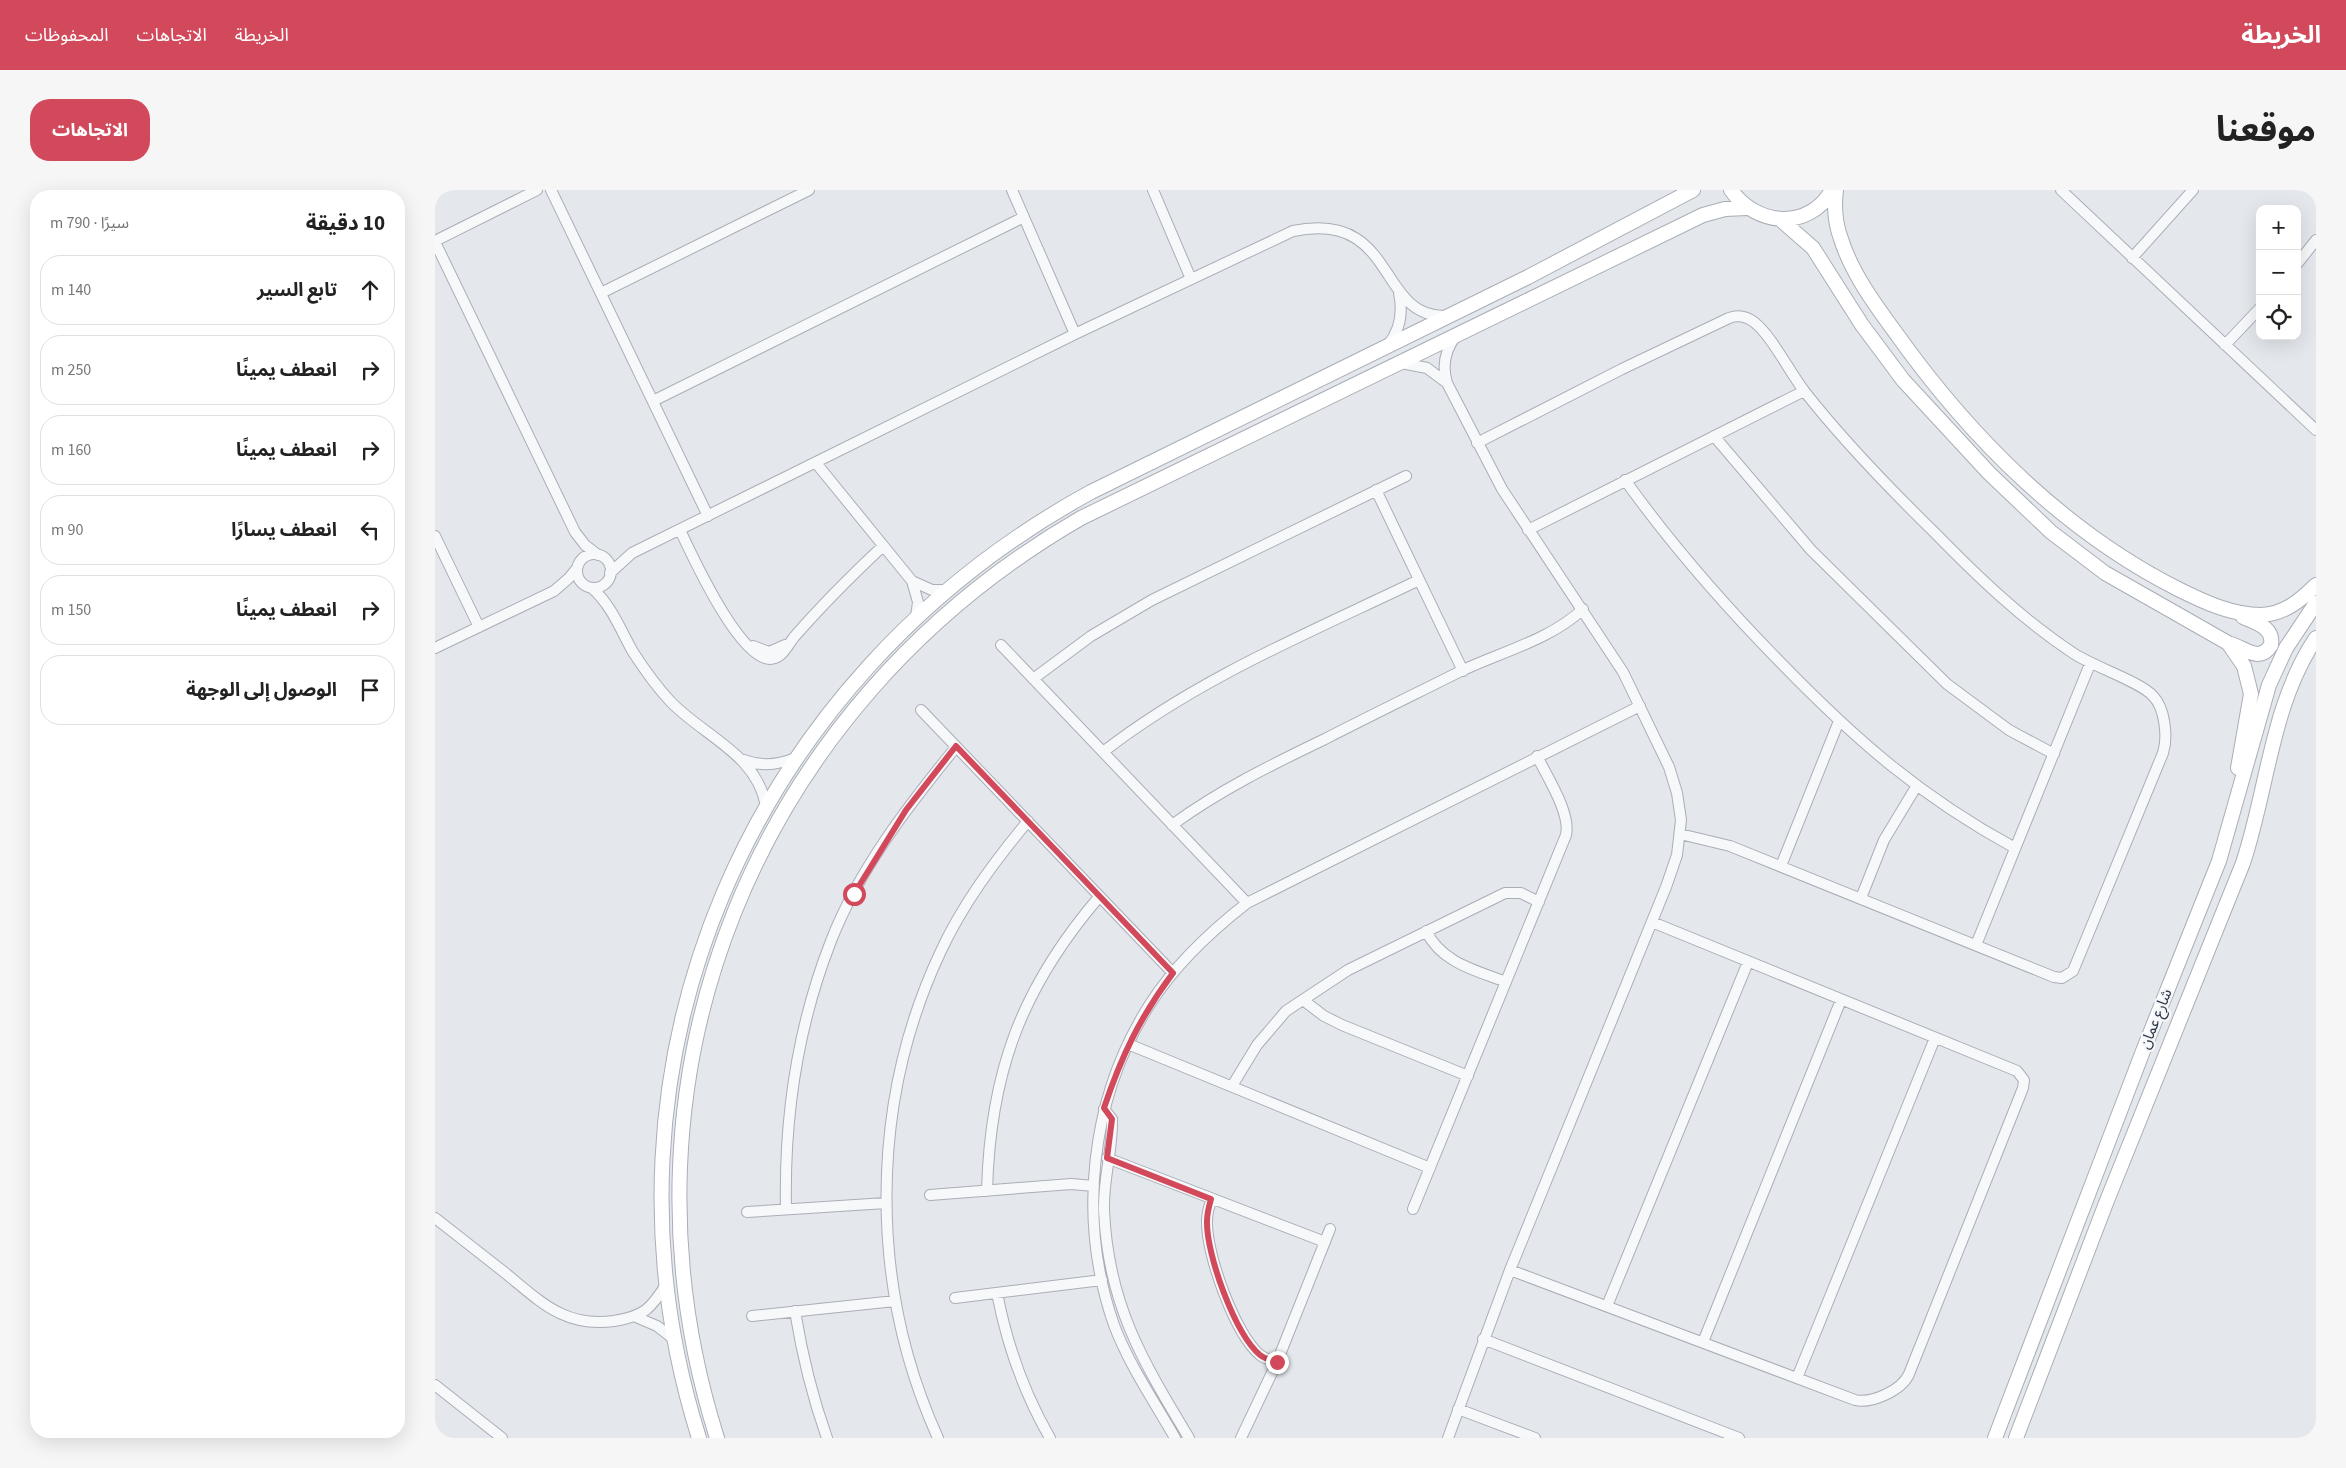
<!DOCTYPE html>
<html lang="ar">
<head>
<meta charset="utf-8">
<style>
  :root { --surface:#fff; --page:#f6f6f6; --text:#222; --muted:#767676; --line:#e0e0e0; --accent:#d1495b }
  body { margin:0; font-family:"Source Sans 3","Noto Sans Arabic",sans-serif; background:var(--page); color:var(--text); direction:rtl }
  .controls { position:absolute; right:15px; top:15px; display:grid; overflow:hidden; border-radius:10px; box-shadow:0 5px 20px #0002 }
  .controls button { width:45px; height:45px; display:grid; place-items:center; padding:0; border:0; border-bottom:1px solid var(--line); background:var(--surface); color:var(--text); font:25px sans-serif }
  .stop { position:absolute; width:15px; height:15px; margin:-11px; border:4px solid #d1495b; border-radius:50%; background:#fff }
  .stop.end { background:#d1495b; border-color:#fff; box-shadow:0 1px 5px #0008 }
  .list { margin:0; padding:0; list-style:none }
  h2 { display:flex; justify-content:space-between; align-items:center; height:65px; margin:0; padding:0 20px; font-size:21px }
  h2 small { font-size:16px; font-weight:400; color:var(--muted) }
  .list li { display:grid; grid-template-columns:32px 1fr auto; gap:15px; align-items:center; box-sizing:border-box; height:70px; margin:0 10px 10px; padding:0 10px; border:1px solid var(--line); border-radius:20px }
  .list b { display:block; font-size:19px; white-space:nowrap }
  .list em { font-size:16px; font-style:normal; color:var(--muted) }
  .icon { flex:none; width:28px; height:28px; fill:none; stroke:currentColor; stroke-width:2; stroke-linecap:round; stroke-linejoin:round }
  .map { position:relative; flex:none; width:1881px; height:1248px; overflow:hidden; direction:ltr; border-radius:20px }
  header { display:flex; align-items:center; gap:30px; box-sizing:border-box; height:70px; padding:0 25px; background:var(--accent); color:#fff }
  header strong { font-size:24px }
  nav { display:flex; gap:28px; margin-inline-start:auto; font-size:18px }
  .intro { display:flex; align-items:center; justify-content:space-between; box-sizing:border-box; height:120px; padding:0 30px }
  h1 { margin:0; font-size:35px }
  .button { padding:12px 22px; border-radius:20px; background:var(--accent); color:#fff; font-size:18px; font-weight:700 }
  main { display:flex; gap:30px; padding:0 30px }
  aside { flex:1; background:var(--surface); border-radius:20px; box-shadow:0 5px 20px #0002 }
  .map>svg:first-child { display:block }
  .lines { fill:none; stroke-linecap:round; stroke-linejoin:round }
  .street-casing { stroke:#a9aeb7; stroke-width:12 }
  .secondary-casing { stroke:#a9aeb7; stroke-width:16 }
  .street { stroke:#f7f8fa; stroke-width:10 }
  .secondary { stroke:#fff; stroke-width:14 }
  .route { stroke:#d1495b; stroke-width:6 }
  .labels { text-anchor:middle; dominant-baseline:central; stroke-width:4.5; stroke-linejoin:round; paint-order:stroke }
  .street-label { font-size:15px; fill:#2b3445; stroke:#f4f6f9 }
</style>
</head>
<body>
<header>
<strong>الخريطة</strong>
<nav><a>الخريطة</a><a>الاتجاهات</a><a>المحفوظات</a></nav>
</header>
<div class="intro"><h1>موقعنا</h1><a class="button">الاتجاهات</a></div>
<main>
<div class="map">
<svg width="1881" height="1248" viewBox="0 0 1881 1248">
  <rect width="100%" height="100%" fill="#e4e7ec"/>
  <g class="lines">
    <g class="street-casing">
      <path id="street" d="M 116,0 L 273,326
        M 577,0 L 640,144
        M 718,0 L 756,89
        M 1626,0 L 1881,240
        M 0,51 L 102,0
        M 0,52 L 140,342 L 150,355 L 163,365
        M 1697,68 L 1758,0
        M 1862,74 L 1881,50
        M 166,103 L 374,0
        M 953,155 C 966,139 968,122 964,103
        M 1790,155 L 1825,118
        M 966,173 L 992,178 L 1012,193
        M 218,211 L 589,27
        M 1279,246 L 1376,360 L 1512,494 L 1574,540 L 1619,564
        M 1042,253 L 1187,179 L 1294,128 C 1302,125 1311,126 1319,132 C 1337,146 1355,183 1370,202 C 1410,253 1455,299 1501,344 C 1543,387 1588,430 1638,463 C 1657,476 1706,492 1718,506 C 1730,518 1733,547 1728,563 L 1638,781 L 1627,788 L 1619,787 L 1295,656 L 1245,644
        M 381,273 L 477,391 L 483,412 L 481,427
        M 1190,290 C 1238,357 1289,415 1347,474 C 1421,550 1486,607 1580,658
        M 941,300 L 1028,481
        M 245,340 C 256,363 309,481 340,468 C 349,465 354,453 360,446 C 388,414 417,385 448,356
        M 1093,340 L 1369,201
        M 0,346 L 44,437
        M142 381a17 17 0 1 1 34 0a17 17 0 1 1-34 0Z
        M 175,383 L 197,363 L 640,144 L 858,41 C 963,20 941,128 1011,126
        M 477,391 L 497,400 L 512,400
        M 157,398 C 177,416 185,439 198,462 C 209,479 221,496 235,511 C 268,546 322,564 331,616
        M 566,455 L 812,713
        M 318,456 L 334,462 L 350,455
        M 0,458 L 119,401 L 134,388 L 142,378
        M 598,489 L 656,446 L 717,410 L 971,286
        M 486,520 L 738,783
        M 668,562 C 763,488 876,442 984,390
        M 309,570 C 327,577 343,575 360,568
        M 737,635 C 785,600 836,575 890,549 C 935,526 980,504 1026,481 C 1066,462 1115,450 1148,419
        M 1346,676 L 1404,531
        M 1426,708 L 1449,650 L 1481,597
        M 991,741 C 1007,773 1040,780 1071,792
        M 1541,755 L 1655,474
        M 868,810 L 889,826 L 907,835 L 1033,886
        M 693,854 L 995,978
        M 797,896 L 822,855 L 851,821 L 913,780 L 1070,703 L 1086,703 L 1104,712
        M 669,919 L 677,929 C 678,959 668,989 669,1020 C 673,1114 707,1170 754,1248
        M 672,968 L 890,1052
        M 552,1001 C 555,882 587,797 664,707
        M 495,1005 L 636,994 L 659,996
        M 777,1009 C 774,1016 772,1024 772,1031 C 771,1064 800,1144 825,1165 C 830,1169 836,1170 842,1172
        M 351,1019 C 349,927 362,838 396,751 C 424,679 473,616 521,557
        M 978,1019 L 1131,645 C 1136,623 1112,587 1102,566
        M 312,1022 L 451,1013
        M 0,1028 C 23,1046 46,1064 69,1082 C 105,1111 129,1138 179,1131 C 209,1126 216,1119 232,1093
        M 1075,1080 L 1420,1210 C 1437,1214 1467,1200 1474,1184 L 1588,898 L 1589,890 L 1582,881 L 1217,732
        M 562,1103 C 572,1155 589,1203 615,1248
        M 520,1108 L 667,1090
        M 1172,1116 L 1313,772
        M 360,1121 C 367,1164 377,1206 392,1248
        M 317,1126 L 460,1111
        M 201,1127 L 222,1136 L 240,1150
        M 1048,1149 L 1304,1248
        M 1268,1152 L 1406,810
        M 1362,1188 L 1500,848
        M 0,1195 L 67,1248
        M 1023,1219 L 1100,1248
        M 503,1248 C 434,1096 434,915 505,763 C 527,715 559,672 593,631
        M 740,1248 C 719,1211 694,1175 679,1135 C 642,1029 655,908 715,814 C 740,775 776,741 812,713 L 1205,516
        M 806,1248 L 842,1172 L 895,1039
        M 1013,1248 L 1075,1080 L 1231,697 L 1242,665 L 1246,630 L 1242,603 L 1234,577 L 1188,482 L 1067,299 L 1012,193 C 1007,176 1010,160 1021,146"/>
    </g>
    <g class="secondary-casing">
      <path id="secondary" d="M 1296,0 C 1321,36 1374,41 1397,0
        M 1401,0 C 1399,16 1400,33 1406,49 C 1417,84 1441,116 1463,146 C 1536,248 1630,342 1743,399 C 1769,412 1797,425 1826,425 C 1849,424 1865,411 1881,395
        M 1346,30 L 1378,58 L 1427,135 L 1468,190 L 1554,283 L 1616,342 L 1670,383 L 1793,453 L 1809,476 L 1816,504 L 1803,578
        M 1796,454 C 1811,459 1825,473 1836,455 C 1839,437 1821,433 1808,427
        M 264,1248 C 146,874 315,488 656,302 L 1093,87 L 1258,0
        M 282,1248 C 168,887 320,516 646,328 L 1268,25 L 1290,19 L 1312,18
        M 1560,1248 L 1708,861 L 1784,671 L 1834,495 L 1851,458 L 1881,413
        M 1581,1248 L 1671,1013 L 1808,673 C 1833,598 1836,515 1881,448"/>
    </g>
    <use href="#street" class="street"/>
    <use href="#secondary" class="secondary"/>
  </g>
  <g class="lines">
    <path class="route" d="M 419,704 L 471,620 L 521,556 L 738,783 C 705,827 686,867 669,918 L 677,929 L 672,968 L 776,1009 C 774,1016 772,1024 772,1031 C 771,1064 800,1144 825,1165 C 830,1169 836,1170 842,1172"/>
  </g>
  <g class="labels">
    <g class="street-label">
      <text transform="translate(1721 829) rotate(-68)">شارع عمان</text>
    </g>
  </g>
</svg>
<div class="controls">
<button>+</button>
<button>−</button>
<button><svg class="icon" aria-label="locate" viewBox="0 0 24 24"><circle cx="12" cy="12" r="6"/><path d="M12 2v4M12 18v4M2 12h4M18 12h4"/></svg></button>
</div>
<div class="stop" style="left:419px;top:704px"></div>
<div class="stop end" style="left:842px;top:1172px"></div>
</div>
<aside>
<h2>10 دقيقة<small>سيرًا · 790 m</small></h2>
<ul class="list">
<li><svg class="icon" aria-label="ahead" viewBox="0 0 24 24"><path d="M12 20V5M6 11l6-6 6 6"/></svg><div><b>تابع السير</b></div><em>140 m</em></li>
<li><svg class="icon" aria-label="right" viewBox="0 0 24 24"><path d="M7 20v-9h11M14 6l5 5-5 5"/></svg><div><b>انعطف يمينًا</b></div><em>250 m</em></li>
<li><svg class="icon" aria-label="right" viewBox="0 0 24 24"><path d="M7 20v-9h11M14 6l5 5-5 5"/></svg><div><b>انعطف يمينًا</b></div><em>160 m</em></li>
<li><svg class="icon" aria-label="left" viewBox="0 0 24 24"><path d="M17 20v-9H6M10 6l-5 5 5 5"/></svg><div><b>انعطف يسارًا</b></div><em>90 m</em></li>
<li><svg class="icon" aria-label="right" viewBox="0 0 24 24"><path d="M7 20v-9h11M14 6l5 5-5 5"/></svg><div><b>انعطف يمينًا</b></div><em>150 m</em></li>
<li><svg class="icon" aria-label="arrive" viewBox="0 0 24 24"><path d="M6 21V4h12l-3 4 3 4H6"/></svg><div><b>الوصول إلى الوجهة</b></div></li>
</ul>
</aside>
</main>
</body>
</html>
